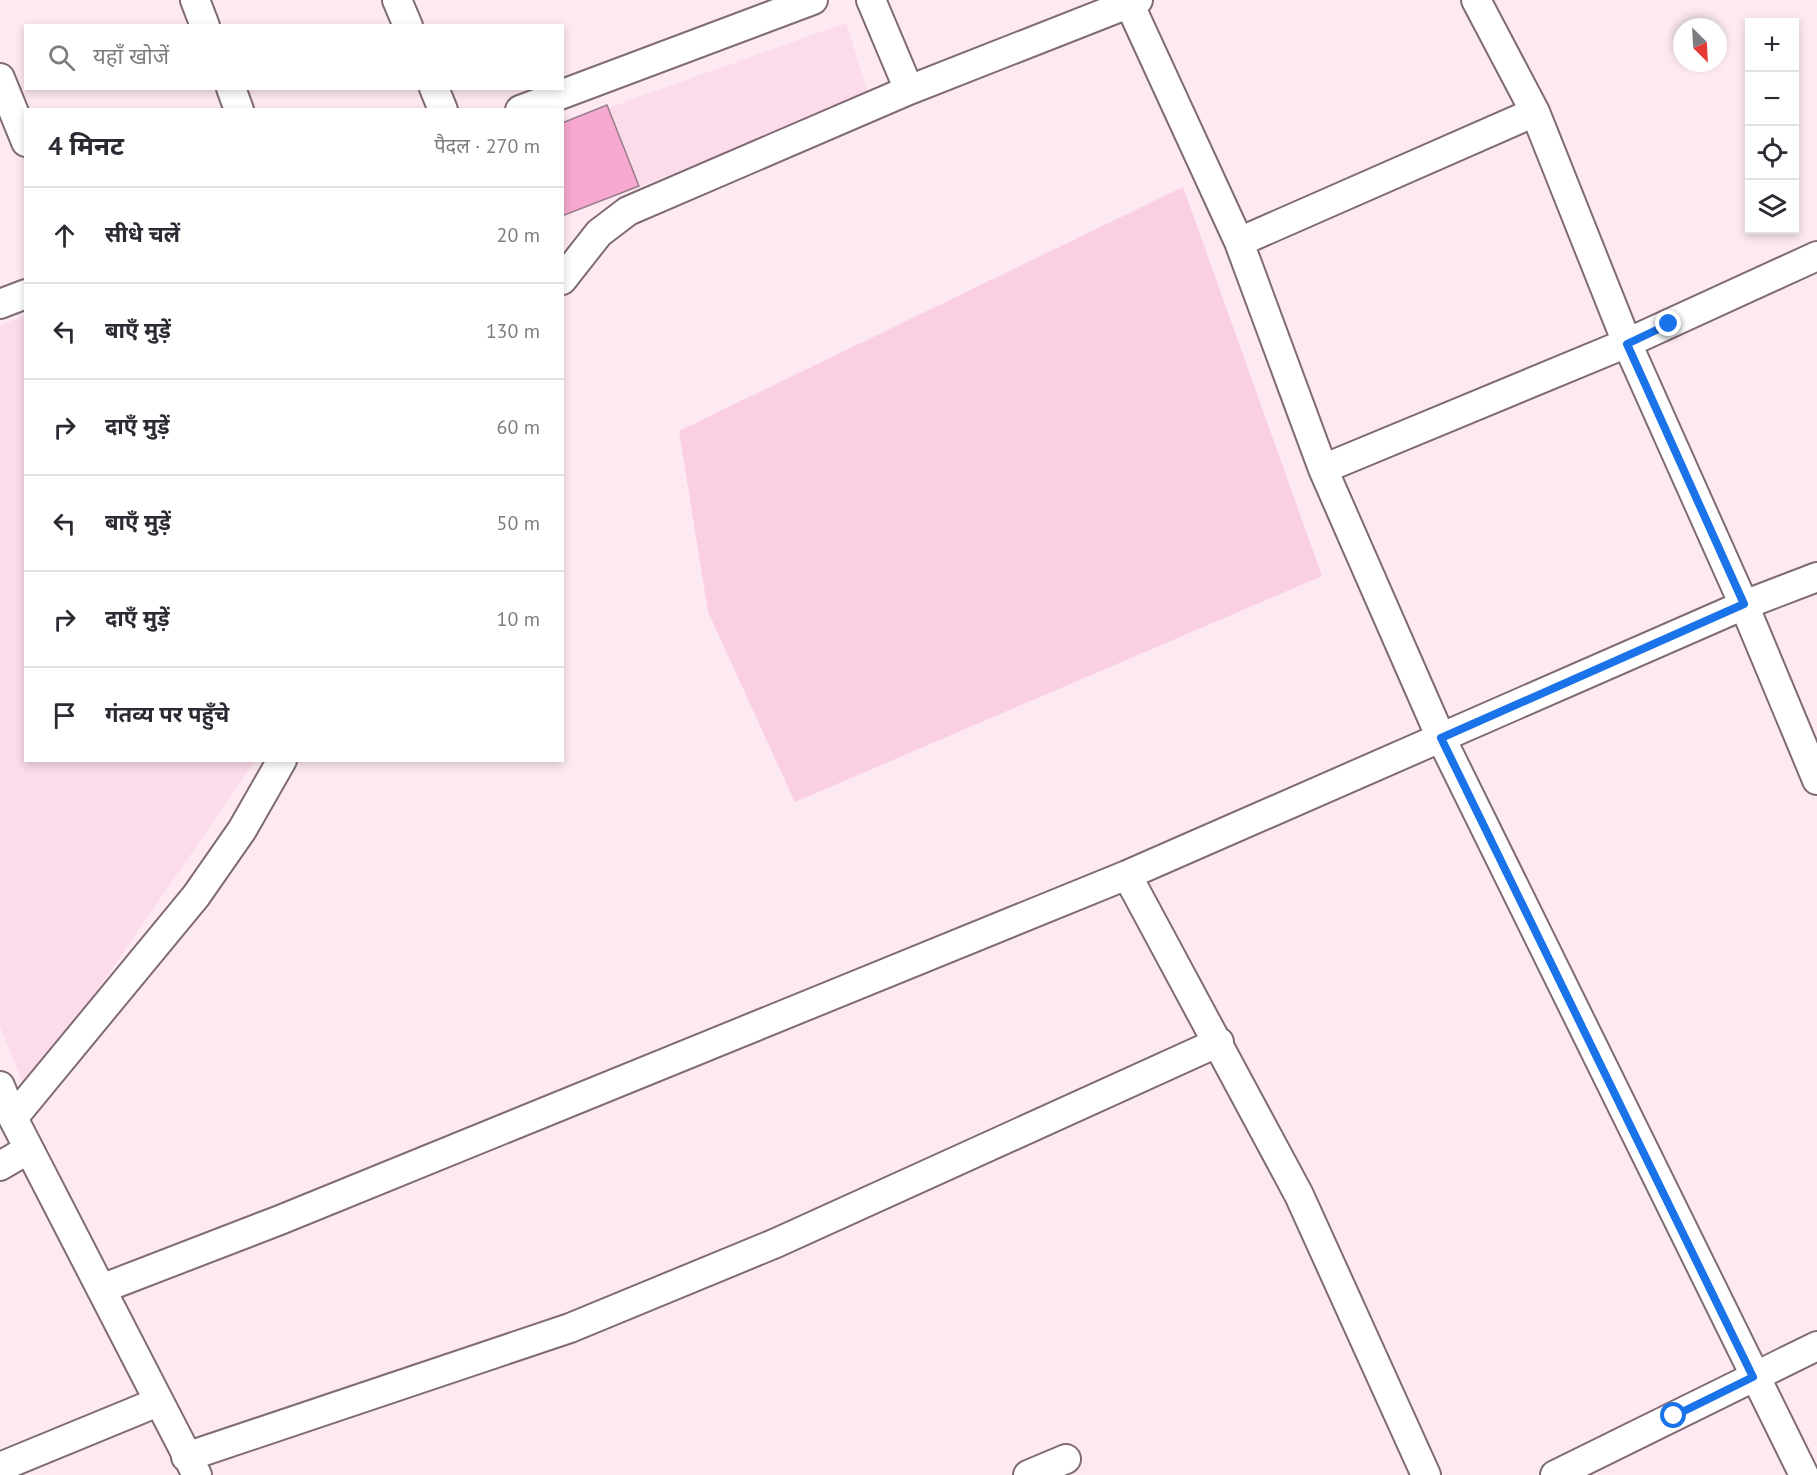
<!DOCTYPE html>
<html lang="hi">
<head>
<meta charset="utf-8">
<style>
  :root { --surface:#fff; --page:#f2f2f3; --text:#2b2b33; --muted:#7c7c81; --line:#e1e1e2 }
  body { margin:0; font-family:"PT Sans","Noto Sans Devanagari",sans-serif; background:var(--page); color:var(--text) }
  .controls { position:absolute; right:18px; top:18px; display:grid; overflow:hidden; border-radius:0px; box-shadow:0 3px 9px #0003 }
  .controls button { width:54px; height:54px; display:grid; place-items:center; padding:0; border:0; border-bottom:2px solid var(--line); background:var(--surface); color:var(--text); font:30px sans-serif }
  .compass { position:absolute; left:1673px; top:18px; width:54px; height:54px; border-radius:50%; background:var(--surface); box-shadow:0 3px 9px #0003; rotate:156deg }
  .stop { position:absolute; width:18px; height:18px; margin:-14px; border:4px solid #1a73e8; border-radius:50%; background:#fff }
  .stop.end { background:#1a73e8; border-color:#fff; box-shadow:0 2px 6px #0008 }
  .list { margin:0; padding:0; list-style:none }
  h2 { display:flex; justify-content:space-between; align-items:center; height:78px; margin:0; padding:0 24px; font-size:26px }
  h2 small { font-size:20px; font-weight:400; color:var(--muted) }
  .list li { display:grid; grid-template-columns:39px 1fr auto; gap:18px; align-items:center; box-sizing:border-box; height:96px; padding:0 24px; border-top:2px solid var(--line) }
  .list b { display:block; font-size:22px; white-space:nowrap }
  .list em { font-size:20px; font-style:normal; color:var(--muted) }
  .icon { flex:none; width:33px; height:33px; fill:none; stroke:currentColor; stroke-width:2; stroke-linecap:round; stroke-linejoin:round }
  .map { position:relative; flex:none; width:1817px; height:1475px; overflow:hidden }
  .search { position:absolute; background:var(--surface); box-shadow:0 3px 9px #0003; left:24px; top:24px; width:540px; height:66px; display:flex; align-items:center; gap:15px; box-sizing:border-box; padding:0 21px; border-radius:0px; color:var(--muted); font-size:22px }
  .panel { position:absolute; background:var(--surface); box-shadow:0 3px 9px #0003; left:24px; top:108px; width:540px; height:654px; border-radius:0px }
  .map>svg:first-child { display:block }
  .built { fill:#fcdbea }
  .green { fill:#facfe4 }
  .building { fill:#f6a8d0; stroke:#947d88; stroke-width:1.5 }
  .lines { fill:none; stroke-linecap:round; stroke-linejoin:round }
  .street-casing { stroke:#806a74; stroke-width:32 }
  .street { stroke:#fff; stroke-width:28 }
  .route { stroke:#1a73e8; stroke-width:8 }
</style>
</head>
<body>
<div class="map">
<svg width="1817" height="1475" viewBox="0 0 1817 1475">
  <rect width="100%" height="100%" fill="#fde9f2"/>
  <path class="built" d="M 846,23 L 869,97 L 563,216 L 563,124 Z
    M 25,316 L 26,760 L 255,761 L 27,1092 L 0,1027 L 0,325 Z"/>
  <path class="green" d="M 1183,187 L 1322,576 L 795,802 L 708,612 L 679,431 Z"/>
  <path class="building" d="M 607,105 L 639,186 L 562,216 L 562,123 Z"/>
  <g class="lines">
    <g class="street-casing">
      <path id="street" d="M 195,0 L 205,26
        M 397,0 L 408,26
        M 871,0 L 909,90
        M 1476,0 L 1535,112 L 1627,343 L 1744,605 L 1817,780
        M 1129,3 L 1239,242 L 1323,469 L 1441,738 L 1804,1475
        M 0,78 L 26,142
        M 231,88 L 239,110
        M 434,88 L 443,110
        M 520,110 L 813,0
        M 1239,242 L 1535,112
        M 562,280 L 599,233 L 628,211 L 909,90 L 1138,0
        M 0,304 L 26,294
        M 1323,469 L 1627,343 L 1817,256
        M 1127,875 L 1299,1195 L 1426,1475
        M 0,1086 L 13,1118 L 197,1475
        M 13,1118 L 196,896 L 242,830 L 282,760
        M 0,1166 L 29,1149
        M 101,1289 L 280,1220 L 1127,875 L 1744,605 L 1817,577
        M 186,1457 L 570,1328 L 776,1243 L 1219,1042
        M 0,1467 L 158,1402
        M 1028,1475 L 1066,1459
        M 1555,1475 L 1817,1346"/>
    </g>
    <use href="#street" class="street"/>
  </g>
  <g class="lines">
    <path class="route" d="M 1669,324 L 1627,344 L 1744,604 L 1441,738 L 1753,1377 L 1674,1416"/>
  </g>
</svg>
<div class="controls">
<button>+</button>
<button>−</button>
<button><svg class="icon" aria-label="locate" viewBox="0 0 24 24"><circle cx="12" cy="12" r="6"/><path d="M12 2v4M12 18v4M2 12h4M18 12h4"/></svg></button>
<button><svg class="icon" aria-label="layers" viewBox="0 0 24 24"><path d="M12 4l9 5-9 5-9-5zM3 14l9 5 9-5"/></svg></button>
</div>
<svg class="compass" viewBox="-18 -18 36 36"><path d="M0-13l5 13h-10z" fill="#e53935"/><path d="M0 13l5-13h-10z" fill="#7c7c81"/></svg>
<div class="stop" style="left:1674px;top:1416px"></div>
<div class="stop end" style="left:1669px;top:324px"></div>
<div class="search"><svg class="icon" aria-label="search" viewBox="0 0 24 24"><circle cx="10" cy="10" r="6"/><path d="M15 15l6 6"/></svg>यहाँ खोजें</div>
<section class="panel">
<h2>4 मिनट<small>पैदल · 270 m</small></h2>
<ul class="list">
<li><svg class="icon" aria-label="ahead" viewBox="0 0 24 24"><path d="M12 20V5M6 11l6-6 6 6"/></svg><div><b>सीधे चलें</b></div><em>20 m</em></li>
<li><svg class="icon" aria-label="left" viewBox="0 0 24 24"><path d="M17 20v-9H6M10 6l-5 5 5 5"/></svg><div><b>बाएँ मुड़ें</b></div><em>130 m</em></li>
<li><svg class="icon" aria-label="right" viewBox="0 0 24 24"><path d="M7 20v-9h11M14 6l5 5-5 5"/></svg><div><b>दाएँ मुड़ें</b></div><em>60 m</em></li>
<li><svg class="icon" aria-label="left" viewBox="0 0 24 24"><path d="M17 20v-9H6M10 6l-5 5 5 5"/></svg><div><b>बाएँ मुड़ें</b></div><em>50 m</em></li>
<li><svg class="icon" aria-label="right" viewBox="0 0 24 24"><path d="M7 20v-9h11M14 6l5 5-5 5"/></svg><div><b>दाएँ मुड़ें</b></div><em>10 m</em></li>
<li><svg class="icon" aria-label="arrive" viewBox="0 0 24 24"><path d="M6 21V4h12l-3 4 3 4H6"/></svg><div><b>गंतव्य पर पहुँचे</b></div></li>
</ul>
</section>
</div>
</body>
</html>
